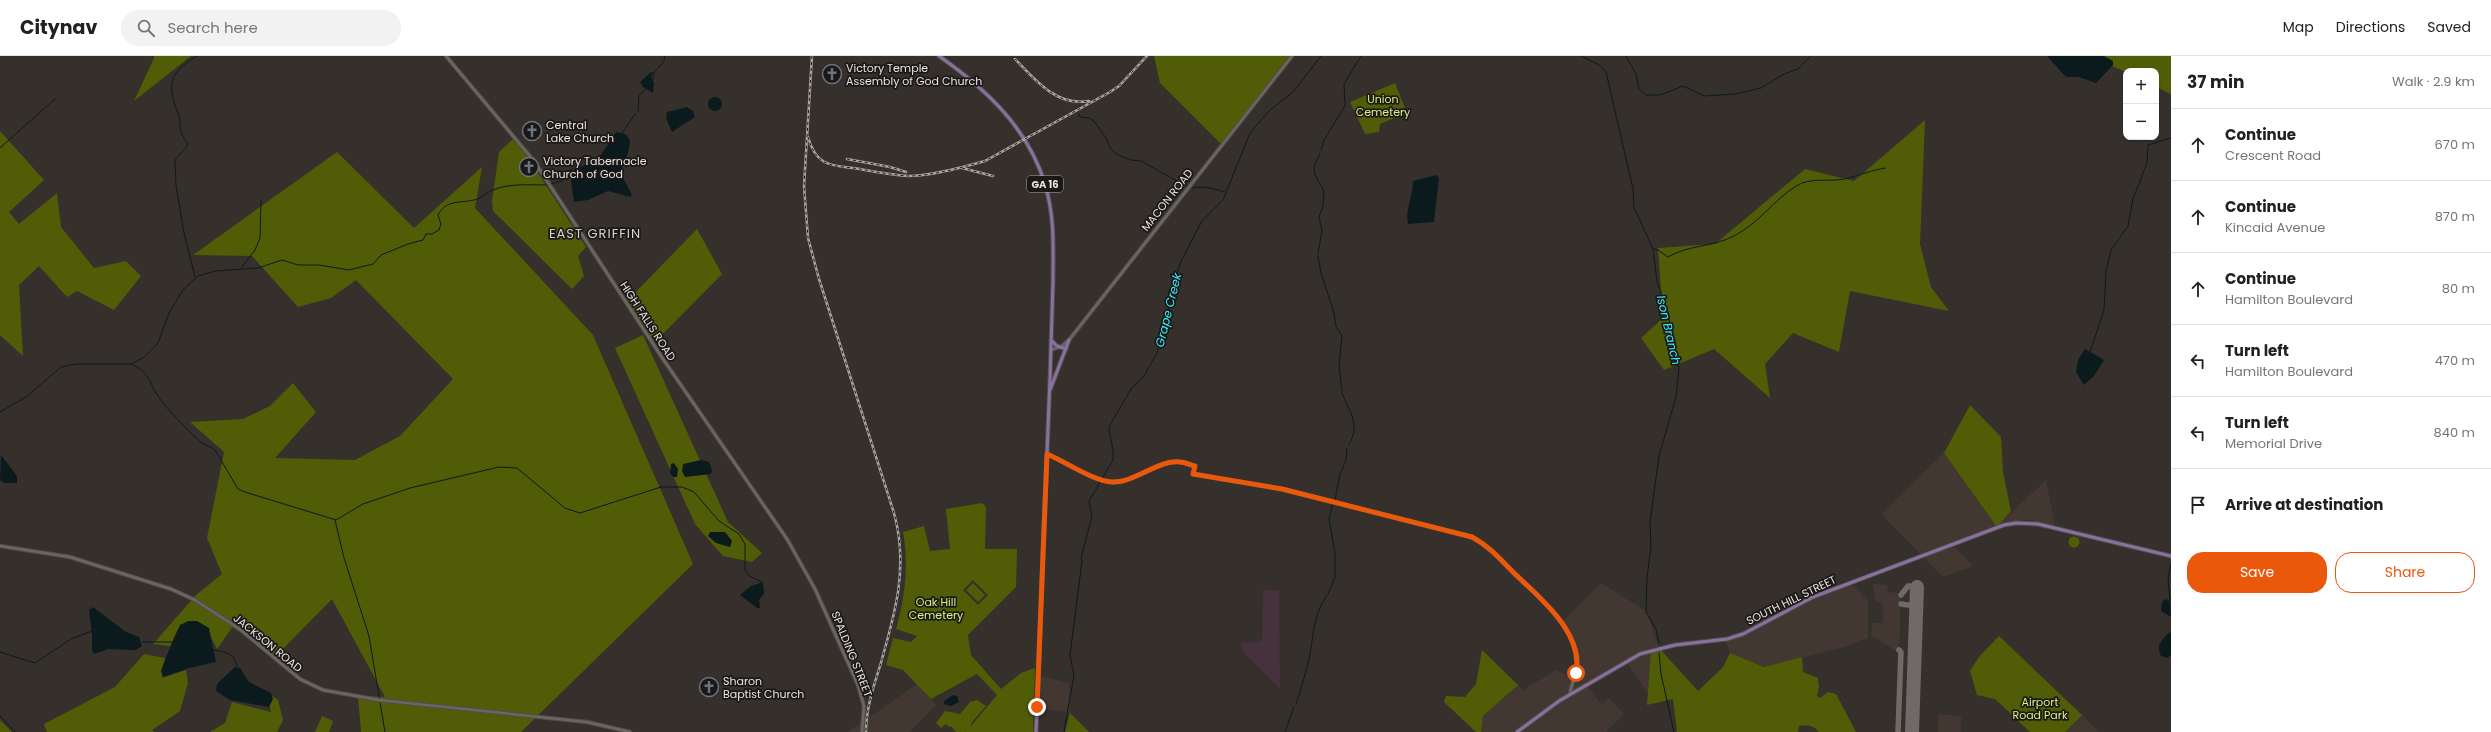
<!DOCTYPE html>
<html lang="en">
<head>
<meta charset="utf-8">
<style>
  :root { --surface:#fff; --page:#f2f2f2; --text:#202124; --muted:#757577; --line:#e0e0e0; --accent:#ea580c }
  body { margin:0; font-family:Poppins,sans-serif; background:var(--page); color:var(--text) }
  .controls { position:absolute; right:12px; top:12px; display:grid; overflow:hidden; border-radius:8px; box-shadow:0 1px 3px #0004 }
  .controls button { width:36px; height:36px; display:grid; place-items:center; padding:0; border:0; border-bottom:1px solid var(--line); background:var(--surface); color:var(--text); font:20px sans-serif }
  .stop { position:absolute; width:12px; height:12px; margin:-9px; border:3px solid #ea580c; border-radius:50%; background:#fff }
  .stop.end { background:#ea580c; border-color:#fff; box-shadow:0 1px 4px #0008 }
  .list { margin:0; padding:0; list-style:none }
  h2 { display:flex; justify-content:space-between; align-items:center; height:52px; margin:0; padding:0 16px; font-size:17px }
  h2 small { font-size:13px; font-weight:400; color:var(--muted) }
  .list li { display:grid; grid-template-columns:26px 1fr auto; gap:12px; align-items:center; box-sizing:border-box; height:72px; padding:0 16px; border-top:1px solid var(--line) }
  .list b { display:block; font-size:15px; white-space:nowrap }
  .list p { margin:0; font-size:13px; white-space:nowrap; color:var(--muted) }
  .list em { font-size:13px; font-style:normal; color:var(--muted) }
  .actions { display:flex; gap:8px; padding:12px 16px }
  .actions a { flex:1; padding:9px 0; border:1px solid var(--accent); border-radius:16px; text-align:center; font-size:14px; color:var(--accent) }
  .actions .main { background:var(--accent); color:#fff }
  .icon { flex:none; width:22px; height:22px; fill:none; stroke:currentColor; stroke-width:2; stroke-linecap:round; stroke-linejoin:round }
  .map { position:relative; flex:none; width:2171px; height:676px; overflow:hidden }
  header { display:flex; align-items:center; gap:24px; box-sizing:border-box; height:56px; padding:0 20px; background:var(--surface); border-bottom:1px solid var(--line) }
  header strong { font-size:19px }
  nav { display:flex; gap:22px; margin-inline-start:auto; font-size:14px }
  .search { width:280px; height:36px; background:var(--page); display:flex; align-items:center; gap:10px; box-sizing:border-box; padding:0 14px; border-radius:22px; color:var(--muted); font-size:15px }
  main { display:flex }
  aside { flex:1; background:var(--surface) }
  .map>svg:first-child { display:block }
  .built { fill:#423831 }
  .education { fill:#45323c }
  .green { fill:#505d06; fill-rule:evenodd }
  .water { fill:#0b1a1c }
  .lines { fill:none; stroke-linecap:round; stroke-linejoin:round }
  .stream { stroke:#0b1a1c; stroke-width:1 }
  .taxiway { stroke:#6f6a67; stroke-width:5.5 }
  .runway { stroke:#6f6a67; stroke-width:14 }
  .tertiary-casing { stroke:#524d4a; stroke-width:4.5 }
  .secondary-casing { stroke:#524d4a; stroke-width:4.5 }
  .primary-casing { stroke:#524d4a; stroke-width:5 }
  .tertiary { stroke:#6c6662; stroke-width:2.5 }
  .secondary { stroke:#6c6662; stroke-width:2.5 }
  .primary { stroke:#8871a1; stroke-width:3 }
  .rail-casing { stroke:#a9a5a2; stroke-width:2.5 }
  .rail { stroke:#1b1817; stroke-width:1; stroke-dasharray:3; stroke-linecap:butt }
  .route { stroke:#ea580c; stroke-width:5 }
  .labels { text-anchor:middle; dominant-baseline:central; stroke-width:3.5; stroke-linejoin:round; paint-order:stroke }
  .shield { fill:#1b1817; stroke:#aaa7a4; stroke-width:1 }
  .shield-label { font-size:10px; font-weight:bold; fill:#e7e4e1 }
  .poi-label { font-size:11px; fill:#e7e4e1; stroke:#1b1817; text-anchor:start }
  .park-label { font-size:11px; fill:#daf181; stroke:#1b1817 }
  .street-label { font-size:11px; fill:#e7e4e1; stroke:#1b1817 }
  .water-label { font-size:12px; font-style:italic; fill:#36eefe; stroke:#1b1817 }
  .quarter-label { font-size:13px; letter-spacing:1px; fill:#d9d1cd; stroke:#1b1817 }
</style>
</head>
<body>
<header>
<strong>Citynav</strong>
<div class="search"><svg class="icon" aria-label="search" viewBox="0 0 24 24"><circle cx="10" cy="10" r="6"/><path d="M15 15l6 6"/></svg>Search here</div>
<nav><a>Map</a><a>Directions</a><a>Saved</a></nav>
</header>
<main>
<div class="map">
<svg width="2171" height="676" viewBox="0 0 2171 676">
  <rect width="100%" height="100%" fill="#35302c"/>
  <path class="built" d="M 1944,397 L 1997,470 L 2046,424 L 2055,470 L 2027,464 L 2010,466 L 1952,489 L 1974,510 L 1943,521 L 1881,458 Z
    M 1601,527 L 1646,555 L 1659,592 L 1651,594 L 1648,637 L 1626,605 L 1586,629 L 1602,649 L 1609,642 L 1624,658 L 1606,676 L 1481,676 L 1483,660 L 1518,629 L 1523,634 L 1556,614 L 1573,622 L 1577,605 L 1572,586 L 1561,567 Z
    M 1850,527 L 1868,545 L 1868,582 L 1848,590 L 1764,611 L 1730,597 L 1725,583 L 1737,580 L 1811,543 Z
    M 1873,528 L 1888,529 L 1887,536 L 1901,537 L 1899,597 L 1871,579 L 1873,567 L 1883,567 L 1883,548 L 1875,545 Z
    M 1040,620 L 1069,627 L 1070,657 L 1038,652 Z
    M 917,628 L 936,649 L 909,676 L 848,676 Z
    M 1938,658 L 1961,660 L 1961,676 L 1938,676 Z
    M 2082,659 L 2099,676 L 2065,676 Z"/>
  <path class="education" d="M 1263,534 L 1279,534 L 1280,633 L 1243,596 L 1241,586 L 1258,587 L 1262,583 Z"/>
  <path class="green" d="M 154,0 L 191,0 L 134,45 L 154,2 Z
    M 1154,0 L 1294,0 L 1223,90 L 1160,27 Z
    M 2104,0 L 2171,0 L 2171,38 L 2156,31 L 2156,15 L 2126,16 L 2112,10 Z
    M 1395,27 L 1407,57 L 1380,68 L 1379,76 L 1365,78 L 1350,46 Z
    M 1925,64 L 1920,188 L 1931,231 L 1949,255 L 1850,235 L 1839,296 L 1793,277 L 1765,308 L 1770,342 L 1714,293 L 1664,314 L 1641,282 L 1663,262 L 1658,192 L 1715,188 L 1805,113 L 1854,125 Z
    M 0,75 L 44,124 L 9,156 L 19,168 L 57,137 L 61,171 L 94,212 L 126,205 L 141,220 L 114,254 L 77,235 L 67,241 L 39,210 L 19,229 L 23,300 L 0,279 Z
    M 513,83 L 527,100 L 586,191 L 578,200 L 584,220 L 572,233 L 493,155 L 492,145 L 499,96 Z
    M 337,96 L 414,172 L 482,111 L 475,152 L 593,279 L 693,508 L 521,676 L 361,676 L 358,640 L 385,641 L 332,543 L 275,601 L 236,566 L 217,593 C 210,577 204,569 187,565 L 177,575 L 170,590 L 153,588 L 196,539 L 222,518 L 207,482 L 224,396 L 190,366 L 243,363 L 270,350 L 293,327 L 316,356 L 275,402 L 355,404 L 400,380 L 453,323 L 356,224 L 331,242 L 298,251 L 252,200 L 193,199 Z
    M 697,173 L 722,218 L 653,288 L 626,246 Z
    M 643,279 L 728,466 L 762,497 L 752,506 L 723,500 L 695,468 L 615,292 Z
    M 1970,349 L 2001,381 L 2003,416 L 2011,455 L 1997,471 L 1944,397 Z
    M 982,447 L 986,451 L 985,493 L 1017,493 L 1016,531 L 968,579 L 971,599 L 1001,633 L 1021,617 L 1035,612 L 1033,676 L 965,676 L 970,670 L 965,676 L 956,676 L 951,670 L 949,671 L 946,668 L 941,672 L 936,667 L 945,655 L 960,658 L 970,646 L 977,644 L 986,650 L 972,666 L 971,670 L 997,639 L 977,618 L 931,643 L 903,614 L 886,609 L 893,582 L 911,586 L 917,580 L 896,573 C 905,542 909,509 903,476 L 924,470 L 930,495 L 950,493 L 946,453 ZM 973,524 L 988,539 L 978,549 L 963,534 Z
    M2068.5 486a5.5 5.5 0 1 1 11 0a5.5 5.5 0 1 1-11 0Z
    M 973,527 L 985,539 L 978,546 L 966,534 Z
    M 1999,580 L 2082,659 L 2065,676 L 2030,676 L 1995,643 L 1977,639 L 1970,615 L 1979,601 Z
    M 1659,592 L 1698,635 L 1723,611 L 1730,597 L 1764,611 L 1802,601 L 1803,616 L 1818,622 L 1819,631 L 1817,640 L 1820,642 L 1828,636 L 1836,638 L 1856,676 L 1819,676 C 1813,669 1808,669 1799,670 L 1798,676 L 1677,676 L 1673,643 L 1647,649 L 1651,594 Z
    M 1482,594 L 1518,629 L 1483,660 L 1481,676 L 1476,676 L 1444,646 L 1446,640 L 1465,641 L 1476,628 Z
    M 144,598 L 165,602 L 162,622 L 186,614 L 188,627 L 180,655 L 152,674 L 154,676 L 47,676 L 44,668 L 115,631 Z
    M 267,636 L 278,644 L 283,664 L 277,676 L 210,676 L 225,667 L 232,646 L 271,656 Z
    M 1070,657 L 1089,676 L 1065,676 Z
    M 322,660 L 333,665 L 329,676 L 315,676 Z
    M 0,664 L 12,676 L 0,676 Z"/>
  <path class="water" d="M 2047,0 L 2104,0 L 2113,5 L 2113,9 L 2096,27 L 2079,21 L 2066,21 Z
    M 651,16 L 653,16 L 651,22 L 654,27 L 653,37 L 643,31 L 640,26 Z
    M708 48a7 7 0 1 1 14 0a7 7 0 1 1-14 0Z
    M 687,51 L 693,55 L 695,61 L 672,76 L 666,62 L 667,56 Z
    M 616,76 C 643,78 622,105 621,118 L 632,139 L 630,141 L 608,135 L 588,144 L 574,146 L 570,116 L 599,102 Z
    M 1436,119 L 1439,122 L 1434,166 L 1408,168 C 1405,153 1413,140 1413,125 Z
    M 2085,293 L 2104,304 L 2094,320 L 2084,329 L 2076,316 L 2078,304 Z
    M 1,399 L 17,420 L 17,427 L 4,427 L 0,424 Z
    M 701,404 L 709,406 L 712,414 L 711,418 L 685,421 L 682,415 L 683,408 Z
    M 674,407 L 678,413 L 677,421 L 673,421 L 670,417 L 671,408 Z
    M 710,476 L 725,476 L 732,485 L 730,491 L 716,487 L 708,480 Z
    M 763,526 L 764,538 L 759,544 L 760,552 L 757,552 L 740,539 L 751,530 Z
    M 2165,543 L 2170,545 L 2171,561 L 2161,555 L 2162,546 Z
    M 93,551 L 126,576 L 139,581 L 142,590 L 136,594 L 108,593 L 94,598 L 92,595 L 92,578 L 89,554 Z
    M 189,565 L 197,565 L 209,572 L 216,606 L 189,612 L 163,621 L 161,615 L 166,601 L 180,569 Z
    M 2171,575 L 2171,599 L 2167,602 L 2161,600 C 2155,588 2163,583 2171,575 Z
    M 235,611 L 240,612 L 249,626 L 271,637 L 273,643 L 269,651 L 230,644 L 216,635 L 217,628 Z
    M 953,639 L 957,640 L 959,646 L 951,650 L 944,648 L 944,645 Z"/>
  <g class="lines">
    <path class="stream" d="M 1581,0 L 1601,10 L 1606,16 L 1633,133 L 1634,151 L 1653,193 L 1657,225 L 1668,258 L 1679,313 L 1676,341 L 1659,400 L 1650,466 L 1651,491 L 1647,521 L 1646,556 L 1656,573 L 1659,587
      M 1626,0 L 1636,18 L 1639,33 L 1646,39 L 1660,39 L 1683,30 L 1704,40 L 1735,38 L 1761,32 L 1784,18 L 1798,13 L 1811,0
      M 652,26 L 654,17 L 664,5 L 665,0
      M 638,55 L 639,40 L 645,33
      M 1079,58 L 1080,61 L 1089,62 L 1094,65 L 1106,82 L 1111,93 L 1116,98 L 1131,104 L 1141,105 L 1186,130
      M 622,77 L 636,57
      M 0,92 L 56,42
      M 1321,94 L 1324,84 L 1345,50 L 1344,28 L 1361,0
      M 551,128 L 562,125 L 567,115 L 573,113
      M 1193,132 L 1206,131 L 1225,136
      M 1654,193 L 1658,194 L 1668,201 C 1688,189 1713,191 1734,180 C 1759,167 1774,144 1796,130 C 1811,121 1828,126 1844,123 C 1858,120 1871,114 1885,112
      M 1318,198 L 1322,174 L 1319,161 L 1323,150 L 1324,135 L 1315,119 L 1314,111 L 1320,97
      M 1318,200 L 1321,217 L 1334,257 L 1336,270 L 1342,280 L 1339,310 L 1342,335
      M 241,212 L 255,194 L 260,182 L 261,145
      M 195,221 L 184,177 L 176,129 L 175,104 L 188,89 C 186,85 182,80 181,75 C 179,70 181,65 179,60 C 167,29 167,18 197,0
      M 2090,296 L 2104,254 L 2106,215 L 2111,194 L 2128,170 L 2133,143 L 2147,107 L 2148,89 L 2171,82
      M 131,308 C 147,314 149,324 156,337 C 166,353 188,375 202,387 C 206,390 211,390 215,394 L 238,433 L 245,436 L 336,464 L 363,448 L 410,432 L 499,411 L 517,412 L 565,452 L 580,457 L 661,431 L 682,431 L 694,436 L 719,465 L 739,478 L 745,488 L 745,514 L 749,520 L 762,526
      M 1342,337 C 1349,355 1361,369 1349,388
      M 0,356 L 26,341 L 61,311 L 76,308 L 131,308 L 143,302 L 158,287 L 169,257 L 183,234 L 198,220 L 215,215 L 258,212 L 282,204 L 298,209 L 319,209 L 349,214 L 373,208 L 381,199 L 408,188 L 423,184 L 426,178 L 432,178 L 439,174 L 441,168 L 438,159 C 445,144 460,147 474,144 C 481,143 486,136 493,134 C 510,127 530,129 548,129
      M 1335,444 L 1340,418 L 1346,404 L 1347,392
      M 335,464 L 344,502 L 369,580 L 385,676
      M 1328,538 L 1335,521 L 1335,497 L 1329,463 L 1333,447
      M 2170,544 L 2168,523 L 2171,507
      M 142,586 L 173,586
      M 214,594 C 226,596 234,597 237,610
      M 0,596 L 35,607 L 71,583 L 92,575
      M 1659,597 L 1661,618 L 1674,676
      M 1296,648 C 1300,636 1306,616 1309,603 C 1314,580 1312,561 1327,539
      M 0,660 L 15,676
      M 1064,676 L 1074,619 L 1070,599 L 1082,505 L 1081,502 L 1092,460 L 1089,445 L 1113,404 L 1113,394 L 1109,374 L 1110,369 L 1131,333 L 1144,320 L 1157,297 L 1180,207 L 1202,165 L 1223,144 L 1250,77 L 1268,56 L 1294,35 L 1321,0
      M 1285,676 L 1294,651"/>
    <path class="taxiway" d="M 1901,539 L 1908,530 L 1917,531
      M 1901,548 L 1916,550
      M 1898,676 L 1901,596 L 1899,594"/>
    <path class="runway" d="M 1912,676 L 1917,531"/>
    <g class="tertiary-casing">
      <path id="tertiary" d="M 446,0 L 534,105 L 663,303 L 787,483 L 815,533 L 858,629 L 864,650 L 862,676
        M 1047,398 C 1066,406 1093,425 1113,426 C 1135,427 1159,403 1180,406 C 1185,406 1190,409 1195,411 L 1193,418 L 1283,433 L 1472,481 C 1489,490 1501,504 1514,517 C 1537,540 1570,565 1577,599 C 1579,613 1572,624 1570,638"/>
    </g>
    <g class="secondary-casing">
      <path id="secondary" d="M 1051,294 L 1062,290 L 1069,284 L 1292,0
        M 0,490 L 70,501 L 171,533 L 195,544 L 241,574 L 300,623 L 323,634 L 379,644 L 587,666 L 630,676"/>
    </g>
    <g class="primary-casing">
      <path id="primary" d="M 939,0 C 986,33 1028,72 1045,128 C 1055,162 1053,190 1053,225 C 1052,257 1051,290 1050,322 C 1046,440 1041,558 1036,676
        M 1051,284 L 1057,290 L 1066,293
        M 1050,334 L 1069,284
        M 1517,676 L 1559,645 L 1640,598 L 1675,589 L 1727,583 L 1743,578 L 1813,541 L 2004,469 L 2016,467 L 2038,468 L 2171,500"/>
    </g>
    <use href="#tertiary" class="tertiary"/>
    <use href="#secondary" class="secondary"/>
    <use href="#primary" class="primary"/>
    <g class="rail-casing">
      <path id="rail" d="M 812,0 L 804,130 L 808,182 L 819,223 L 894,457 C 909,511 895,558 880,610 C 873,632 866,653 866,676
        M 1015,3 C 1035,24 1057,51 1089,45
        M 808,81 C 817,113 834,109 860,113 C 876,116 893,119 909,120 C 931,120 964,111 985,105 L 1110,36 L 1119,30 L 1147,0
        M 847,103 L 890,111 L 906,116
        M 962,112 L 993,120"/>
    </g>
    <use href="#rail" class="rail"/>
  </g>
  <g class="lines">
    <path class="route" d="M 1037,651 L 1047,398 C 1066,406 1093,425 1112,426 C 1135,427 1159,403 1180,406 C 1185,406 1190,409 1195,410 L 1193,418 L 1282,433 L 1472,481 C 1489,490 1501,504 1514,517 C 1540,542 1584,577 1576,617"/>
  </g>
  <defs>
    <g id="church-ring" transform="scale(1)"><circle r="9.5" fill="#1b1817" stroke="#6b7280" stroke-width="1.5"/><path d="M-1.2-6h2.4v3.5h3.3v2.4h-3.3V6h-2.4V-.1h-3.3v-2.4h3.3Z" fill="#6b7280"/></g>
  </defs>
  <g fill-rule="evenodd">
    <use href="#church-ring" x="832" y="18"/>
    <use href="#church-ring" x="532" y="75"/>
    <use href="#church-ring" x="529" y="111"/>
    <use href="#church-ring" x="709" y="631"/>
  </g>
  <g class="labels">
    <rect class="shield" x="1027" y="120" width="36" height="16" rx="3"/>
    <g class="shield-label">
      <text x="1045" y="128">GA 16</text>
    </g>
    <g class="poi-label">
      <text x="846" y="12">Victory Temple<tspan x="846" dy="13">Assembly of God Church</tspan></text>
      <text x="546" y="69">Central<tspan x="546" dy="13">Lake Church</tspan></text>
      <text x="543" y="105">Victory Tabernacle<tspan x="543" dy="13">Church of God</tspan></text>
      <text x="723" y="625">Sharon<tspan x="723" dy="13">Baptist Church</tspan></text>
    </g>
    <g class="park-label">
      <text x="1383" y="43">Union<tspan x="1383" dy="13">Cemetery</tspan></text>
      <text x="936" y="546">Oak Hill<tspan x="936" dy="13">Cemetery</tspan></text>
      <text x="2040" y="646">Airport<tspan x="2040" dy="13">Road Park</tspan></text>
    </g>
    <g class="street-label">
      <text transform="translate(1167 144) rotate(-52)">MACON ROAD</text>
      <text transform="translate(648 265) rotate(57)">HIGH FALLS ROAD</text>
      <text transform="translate(1791 544) rotate(-26)">SOUTH HILL STREET</text>
      <text transform="translate(268 587) rotate(39)">JACKSON ROAD</text>
      <text transform="translate(852 598) rotate(68)">SPALDING STREET</text>
    </g>
    <g class="water-label">
      <text transform="translate(1168 254) rotate(-76)">Grape Creek</text>
      <text transform="translate(1669 274) rotate(77)">Ison Branch</text>
    </g>
    <g class="quarter-label">
      <text x="595" y="177">EAST GRIFFIN</text>
    </g>
  </g>
</svg>
<div class="controls">
<button>+</button>
<button>−</button>
</div>
<div class="stop" style="left:1576px;top:617px"></div>
<div class="stop end" style="left:1037px;top:651px"></div>
</div>
<aside>
<h2>37 min<small>Walk · 2.9 km</small></h2>
<ul class="list">
<li><svg class="icon" aria-label="ahead" viewBox="0 0 24 24"><path d="M12 20V5M6 11l6-6 6 6"/></svg><div><b>Continue</b><p>Crescent Road</p></div><em>670 m</em></li>
<li><svg class="icon" aria-label="ahead" viewBox="0 0 24 24"><path d="M12 20V5M6 11l6-6 6 6"/></svg><div><b>Continue</b><p>Kincaid Avenue</p></div><em>870 m</em></li>
<li><svg class="icon" aria-label="ahead" viewBox="0 0 24 24"><path d="M12 20V5M6 11l6-6 6 6"/></svg><div><b>Continue</b><p>Hamilton Boulevard</p></div><em>80 m</em></li>
<li><svg class="icon" aria-label="left" viewBox="0 0 24 24"><path d="M17 20v-9H6M10 6l-5 5 5 5"/></svg><div><b>Turn left</b><p>Hamilton Boulevard</p></div><em>470 m</em></li>
<li><svg class="icon" aria-label="left" viewBox="0 0 24 24"><path d="M17 20v-9H6M10 6l-5 5 5 5"/></svg><div><b>Turn left</b><p>Memorial Drive</p></div><em>840 m</em></li>
<li><svg class="icon" aria-label="arrive" viewBox="0 0 24 24"><path d="M6 21V4h12l-3 4 3 4H6"/></svg><div><b>Arrive at destination</b></div></li>
</ul>
<div class="actions"><a class="main">Save</a><a>Share</a></div>
</aside>
</main>
</body>
</html>
